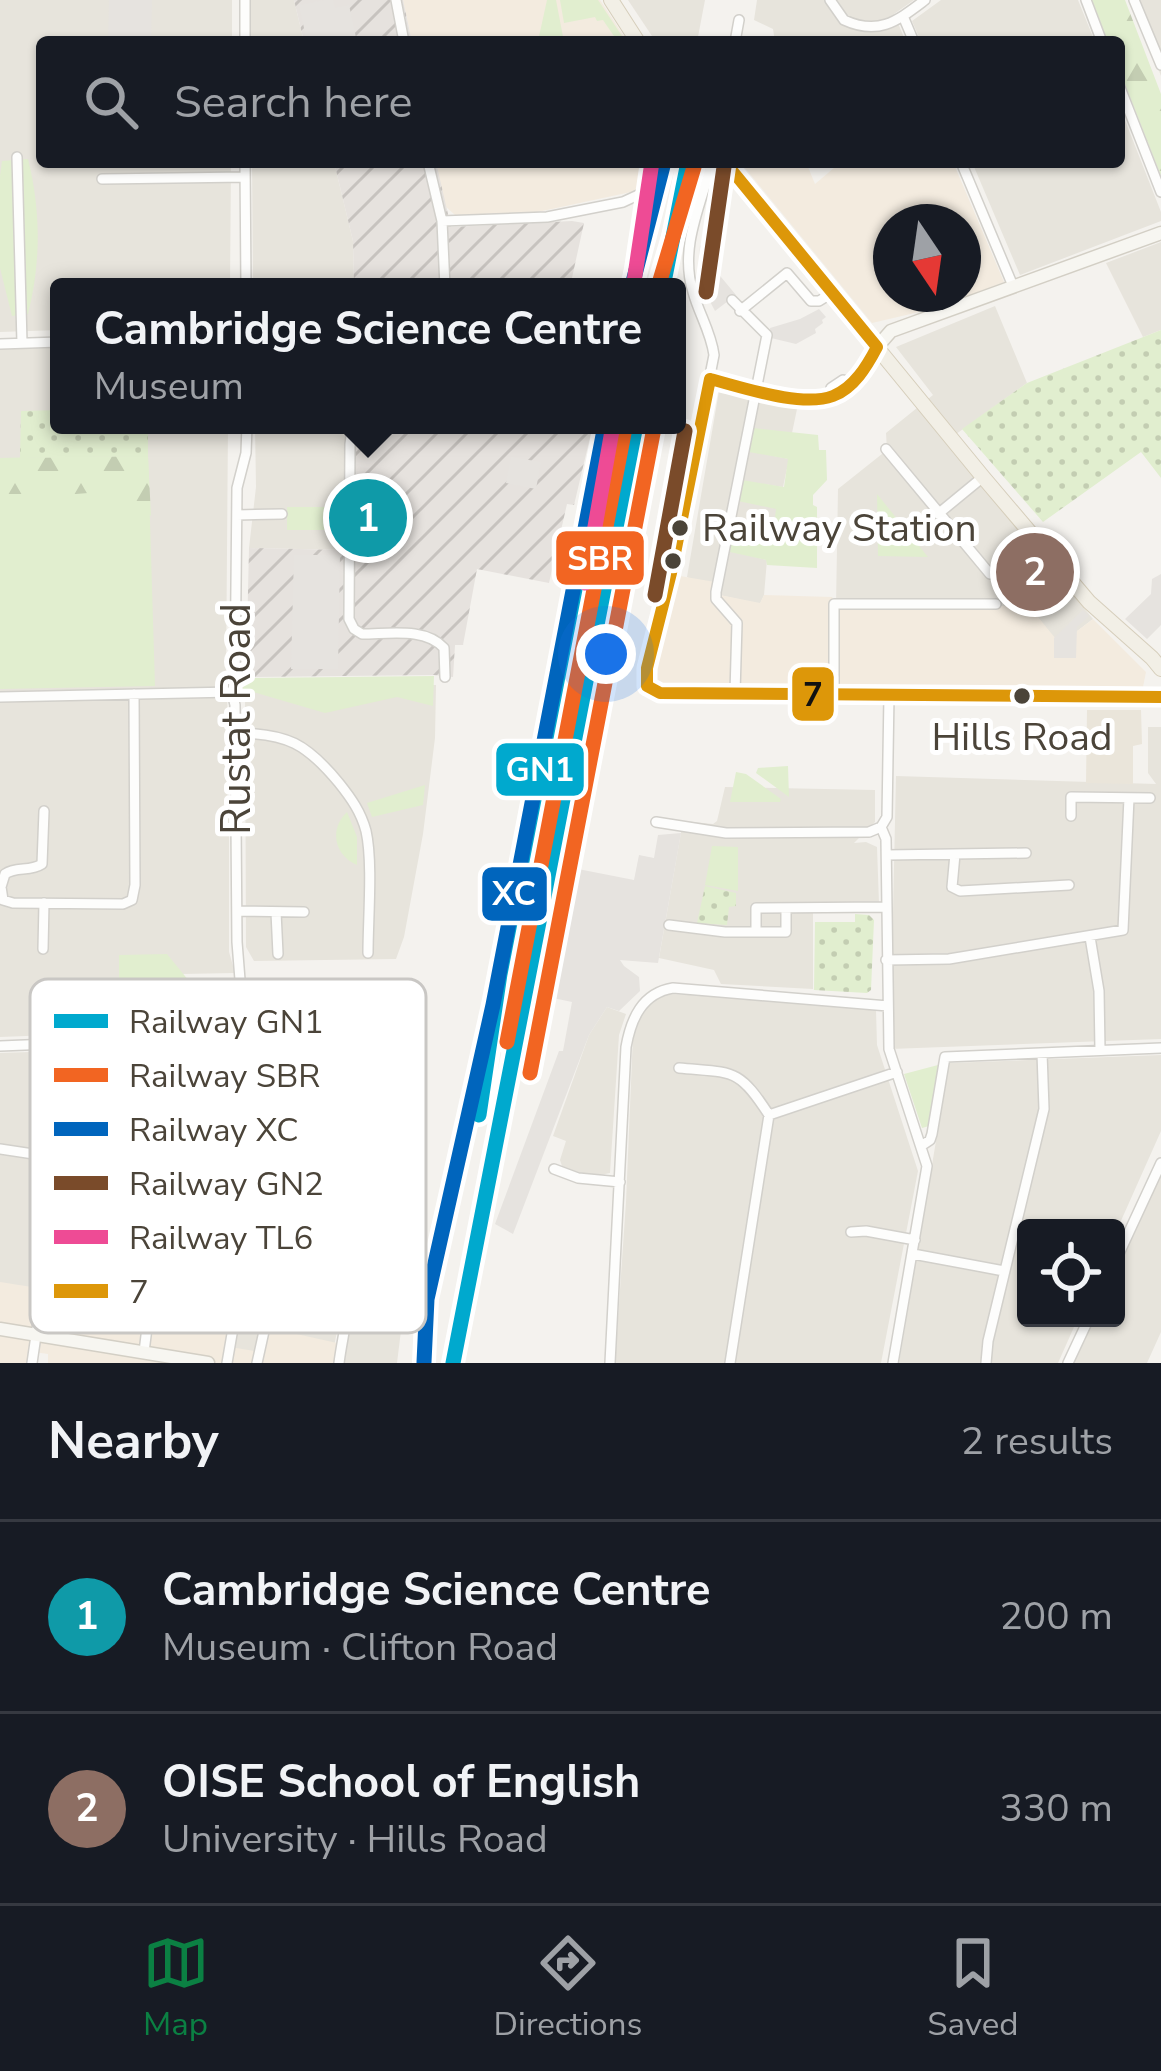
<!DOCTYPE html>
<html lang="en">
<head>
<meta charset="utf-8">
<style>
  :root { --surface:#171b24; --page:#242831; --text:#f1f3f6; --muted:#9ea1a6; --line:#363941; --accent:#0b8043 }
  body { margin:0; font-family:"Nunito Sans",sans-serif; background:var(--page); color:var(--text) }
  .controls { position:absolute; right:36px; bottom:36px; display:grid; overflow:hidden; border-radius:12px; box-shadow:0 3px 9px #0004 }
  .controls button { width:108px; height:108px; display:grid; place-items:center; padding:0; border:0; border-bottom:3px solid var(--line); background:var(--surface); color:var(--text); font:60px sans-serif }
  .compass { position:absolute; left:873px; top:204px; width:108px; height:108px; border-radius:50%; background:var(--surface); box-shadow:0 3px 9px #0004; rotate:167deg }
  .you { position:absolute; left:606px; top:654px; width:42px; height:42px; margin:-30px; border:9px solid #fff; border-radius:50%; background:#1a73e8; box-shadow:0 0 0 18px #1a73e833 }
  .badge { display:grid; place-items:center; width:78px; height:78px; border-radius:50%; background:var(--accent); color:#fff; font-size:39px; font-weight:700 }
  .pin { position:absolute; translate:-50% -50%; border:6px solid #fff; box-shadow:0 3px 12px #0006 }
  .popup { position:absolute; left:50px; top:278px; width:636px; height:156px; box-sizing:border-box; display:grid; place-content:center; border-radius:12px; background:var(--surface); filter:drop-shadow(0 3px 9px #0005); font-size:39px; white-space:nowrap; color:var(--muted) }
  .popup b { font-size:45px; color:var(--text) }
  .popup::after { content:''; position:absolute; left:50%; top:100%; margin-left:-24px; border:24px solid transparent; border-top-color:var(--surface) }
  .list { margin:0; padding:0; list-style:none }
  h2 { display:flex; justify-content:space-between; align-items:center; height:156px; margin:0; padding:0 48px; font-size:51px }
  h2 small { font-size:39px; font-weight:400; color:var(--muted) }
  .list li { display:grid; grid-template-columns:78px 1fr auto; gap:36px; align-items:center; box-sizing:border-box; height:192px; padding:0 48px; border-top:3px solid var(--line) }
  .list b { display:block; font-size:45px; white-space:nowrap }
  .list p { margin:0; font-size:39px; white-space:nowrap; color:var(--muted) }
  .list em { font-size:39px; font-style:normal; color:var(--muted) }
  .icon { flex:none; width:66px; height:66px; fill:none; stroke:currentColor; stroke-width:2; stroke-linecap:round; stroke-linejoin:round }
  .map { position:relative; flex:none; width:1161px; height:1363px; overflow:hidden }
  .search { position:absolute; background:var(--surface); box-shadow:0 3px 9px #0004; left:36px; right:36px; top:36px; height:132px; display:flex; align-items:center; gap:30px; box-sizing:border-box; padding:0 42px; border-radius:12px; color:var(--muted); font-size:45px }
  .sheet { height:540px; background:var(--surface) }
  nav { display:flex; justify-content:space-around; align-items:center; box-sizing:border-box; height:168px; border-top:3px solid var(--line); background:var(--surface); font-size:33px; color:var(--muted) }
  nav a { display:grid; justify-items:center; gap:6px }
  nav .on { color:var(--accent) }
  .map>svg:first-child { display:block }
  .residential { fill:#e7e4dc }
  .commercial { fill:#f3ebdf; fill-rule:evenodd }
  .industrial { fill:url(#industrial-furrows) }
  .education { fill:#eae5da }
  .green { fill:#e1eecf }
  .forest { fill:url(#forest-firs) }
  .garden { fill:url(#garden-dots) }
  .parking { fill:#e6e3df }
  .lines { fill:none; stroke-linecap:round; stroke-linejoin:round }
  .street-casing { stroke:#d2d0cb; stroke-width:12 }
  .secondary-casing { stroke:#d3cfc5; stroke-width:15 }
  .primary-casing { stroke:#d6cebb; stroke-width:16 }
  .street { stroke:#fdfdfc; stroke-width:9 }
  .secondary { stroke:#f7f6f1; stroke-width:12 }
  .primary { stroke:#f2efe6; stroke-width:14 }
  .rail-casing { stroke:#dbdbda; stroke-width:8 }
  .rail { stroke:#fff; stroke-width:3; stroke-dasharray:9; stroke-linecap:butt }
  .bus-1-casing { stroke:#fff; stroke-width:21 }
  .bus-1 { stroke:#dd9709; stroke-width:12 }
  .rail-1-casing { stroke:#fff; stroke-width:24 }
  .rail-2-casing { stroke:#fff; stroke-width:24 }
  .rail-3-casing { stroke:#fff; stroke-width:24 }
  .rail-4-casing { stroke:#fff; stroke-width:24 }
  .rail-5-casing { stroke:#fff; stroke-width:24 }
  .rail-1 { stroke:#00a9ce; stroke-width:15 }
  .rail-2 { stroke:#f26522; stroke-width:15 }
  .rail-3 { stroke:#0065bd; stroke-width:15 }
  .rail-4 { stroke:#7a4b2a; stroke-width:15 }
  .rail-5 { stroke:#ee4b95; stroke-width:15 }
  .bus-dot { fill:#4b4439; stroke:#fff; stroke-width:4.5 }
  .labels { text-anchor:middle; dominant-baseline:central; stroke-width:10; stroke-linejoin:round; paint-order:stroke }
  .bus-label { font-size:39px; fill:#4b4439; stroke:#fff; text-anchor:start }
  .street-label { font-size:42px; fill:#4b4439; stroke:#fff }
  .key { fill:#fff; stroke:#c9c7c4; stroke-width:3 }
  .key-label { font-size:33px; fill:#4b4439 }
  .line-badge { stroke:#fff; stroke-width:4.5 }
  .badge-label { font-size:33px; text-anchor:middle; font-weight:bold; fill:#fff }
  .pale-badge-label { font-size:33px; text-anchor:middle; font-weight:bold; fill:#111 }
</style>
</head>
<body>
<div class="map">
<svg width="1161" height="1363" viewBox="0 0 1161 1363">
  <defs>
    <pattern id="industrial-furrows" width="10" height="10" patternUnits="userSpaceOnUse" patternTransform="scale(3)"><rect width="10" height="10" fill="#e6e2de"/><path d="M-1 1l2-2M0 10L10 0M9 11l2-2" fill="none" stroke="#c7c3bf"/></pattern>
    <pattern id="forest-firs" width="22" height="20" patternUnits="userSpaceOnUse" patternTransform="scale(3)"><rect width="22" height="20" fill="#e1eecf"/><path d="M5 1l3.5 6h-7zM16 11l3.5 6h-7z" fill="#c3cdb2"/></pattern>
    <pattern id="garden-dots" width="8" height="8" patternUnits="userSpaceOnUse" patternTransform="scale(3)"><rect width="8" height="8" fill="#e1eecf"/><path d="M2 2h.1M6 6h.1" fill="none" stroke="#c3cdb2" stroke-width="1.8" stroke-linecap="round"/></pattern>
  </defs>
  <rect width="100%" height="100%" fill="#f4f2ee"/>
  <path class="residential" d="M 0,0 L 232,0 L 232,42 L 42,42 L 42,162 L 231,162 L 230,287 L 59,287 L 59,330 L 0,332 Z
    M 251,0 L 294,0 L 304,42 L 251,42 Z
    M 628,0 L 705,0 L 697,42 L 656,42 Z
    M 757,0 L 914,0 L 894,14 L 906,42 L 775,42 L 773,29 L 754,20 Z
    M 941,0 L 1078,0 L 1095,42 L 921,42 L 912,21 Z
    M 1132,0 L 1161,0 L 1161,76 Z
    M 1119,105 L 1161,212 L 1161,221 L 1020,275 L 972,162 L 1119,162 Z
    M 252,162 L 334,162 L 353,241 L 354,287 L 253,287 Z
    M 1161,242 L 1161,330 L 1143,337 L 1106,263 Z
    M 995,306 L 1027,383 L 945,442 L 1093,619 L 1060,644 L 836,606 L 838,489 L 887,450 L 886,433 L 933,395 L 896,347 Z
    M 59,348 L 59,425 L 228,425 L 226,677 L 229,741 L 229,952 L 235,973 L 182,974 L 184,982 L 239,980 L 235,1028 L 0,1037 L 0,349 Z
    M 719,391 L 797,409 L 792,433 L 753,429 L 749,451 L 789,459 L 783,487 L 743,481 L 777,509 L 773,535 L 735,527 L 730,551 L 767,560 L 764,595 L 760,604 L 719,595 L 687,577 Z
    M 255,425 L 350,425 L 345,434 L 344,550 L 249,548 L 256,487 Z
    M 245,684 L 436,685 L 435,738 L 423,834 L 404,937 L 396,959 L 254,961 L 246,947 Z
    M 1148,727 L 1161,727 L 1161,1039 L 890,1049 L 896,776 L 1156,784 L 1148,773 Z
    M 725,787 L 875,790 L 875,822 L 854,843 L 866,842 L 877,847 L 879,903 L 813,905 L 813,989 L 721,984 L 714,970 L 659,958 L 683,821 L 713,824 L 717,821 Z
    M 393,978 L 396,1000 L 406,1010 L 399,1080 L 401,1161 L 410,1258 L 397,1363 L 341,1363 L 348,1264 L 341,1266 L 344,1294 L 331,1363 L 0,1321 L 0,1053 L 247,1045 L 250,979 Z
    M 661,994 L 708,995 L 876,1010 L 877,1045 L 918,1171 L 881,1363 L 615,1363 L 626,1202 L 633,1035 L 637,1019 L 649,1002 Z
    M 607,1007 L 626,1014 L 619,1035 L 610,1173 L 591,1177 L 563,1169 L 560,1160 L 566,1141 L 553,1136 L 589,1035 Z
    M 1161,1055 L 1161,1131 L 1116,1232 L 1116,1228 L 1026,1228 L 1026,1318 L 1078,1318 L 1058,1363 L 899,1363 L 949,1063 Z
    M 1161,1167 L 1161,1332 L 1147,1363 L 1070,1363 L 1091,1318 L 1116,1318 L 1116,1263 Z"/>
  <path class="commercial" d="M 403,0 L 600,0 L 628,42 L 412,42 Z
    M 436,162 L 658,162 L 651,182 L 645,189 L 533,213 L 455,215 L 445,206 Z
    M 740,162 L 806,162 L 815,184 L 841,162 L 953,162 L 1004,282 L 936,308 L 872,323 ZM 891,222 L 963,222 L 963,294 L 891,294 Z
    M 674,575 L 721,583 L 720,595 L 760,603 L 764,595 L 832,597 L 837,606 L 1029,606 L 1060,644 L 1093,619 L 1146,672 L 1143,687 L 655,686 Z
    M 85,1209 L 111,1212 L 100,1298 L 185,1311 L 186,1304 L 209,1307 L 207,1322 L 233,1327 L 230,1347 L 260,1352 L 265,1327 L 337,1343 L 334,1363 L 48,1363 L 48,1354 L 34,1352 L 32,1363 L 0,1363 L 0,1282 L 76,1294 L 81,1259 L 68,1256 L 69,1249 L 78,1250 L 80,1243 L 87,1243 L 88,1236 L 81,1235 Z"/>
  <path class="industrial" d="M 294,0 L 403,0 L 412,42 L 304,42 Z
    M 334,162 L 436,162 L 451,227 L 572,221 L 584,223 L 570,287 L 354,287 L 353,241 Z
    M 350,425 L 593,425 L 574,505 L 567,504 L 549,583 L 477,569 L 463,645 L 455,645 L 453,677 L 434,675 L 246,677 L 249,548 L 343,550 L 345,433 Z"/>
  <path class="education" d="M 1087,710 L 1141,710 L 1142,744 L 1133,746 L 1133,784 L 1086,783 Z"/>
  <path class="green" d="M 547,0 L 556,0 L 564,42 L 538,41 Z
    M 560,0 L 598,0 L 626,42 L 618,42 L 603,20 L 597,21 L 595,17 L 564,23 Z
    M 28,159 C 41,211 41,263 28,314 L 12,316 L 0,268 L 0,176 L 2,161 Z
    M 753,428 L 818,435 L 819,450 L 826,450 L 827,480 L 813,495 L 813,505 L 817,507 L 817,568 L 767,565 L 766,560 L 730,552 L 734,527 L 773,534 L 776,509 L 738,501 L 742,480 L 784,487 L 788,459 L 749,452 Z
    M 148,456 L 155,686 L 0,689 L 0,458 Z
    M 877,494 L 928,557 L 878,556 Z
    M 287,507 L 325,507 L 325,530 L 287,530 Z
    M 434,676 L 433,706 L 397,697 L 325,713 L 243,689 L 242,678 Z
    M 788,766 L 789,797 L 756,773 L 758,768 Z
    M 736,772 L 746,774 L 781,799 L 780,802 L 730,802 Z
    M 425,785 L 423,805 L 372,817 L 367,803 Z
    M 347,812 L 357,837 L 357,865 C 334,855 329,829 347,812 Z
    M 712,846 L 738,847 L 738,891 L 705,885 Z
    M 167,954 L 189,981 L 119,981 L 119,955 Z
    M 938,1065 L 929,1126 L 922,1128 L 904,1074 Z"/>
  <path class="forest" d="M 1092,0 L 1125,0 L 1161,94 L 1161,176 L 1119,69 L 1119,42 L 1108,42 Z
    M 148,456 L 151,516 L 125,490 L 76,494 L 0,494 L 0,458 Z"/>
  <path class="garden" d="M 1161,330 L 1161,478 L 1141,452 L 1043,522 L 962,429 L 1027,383 Z
    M 59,410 L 59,425 L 148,425 L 148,456 L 20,458 L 21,411 Z
    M 705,886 L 736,893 L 736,906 L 729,907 L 727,925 L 697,923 Z
    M 855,914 L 869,915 L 874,920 L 871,990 L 867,993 L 814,990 L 815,922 L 855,922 Z"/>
  <path class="parking" d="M 109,0 L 152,0 L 151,42 L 108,42 Z
    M 324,0 L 333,0 L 335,8 L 349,5 L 357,42 L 307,42 L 299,5 Z
    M 700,245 L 714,262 L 711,265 L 736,295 L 715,311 L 703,288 L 699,263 Z
    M 819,309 L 826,317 L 822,320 L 823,323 L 815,329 L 816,333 L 796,344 L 771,338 L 770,328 L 800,319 Z
    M 511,457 L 541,462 L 536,489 L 506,483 Z
    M 294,555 L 340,555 L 338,669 L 291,669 Z
    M 1161,574 L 1161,625 L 1147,639 L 1125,619 L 1151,594 L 1152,579 Z
    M 1083,610 L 1089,616 L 1077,627 L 1076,658 L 1054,658 L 1054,638 Z
    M 681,833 L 658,963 L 620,960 L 624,966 L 639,977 L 640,991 L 619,1011 L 607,1007 L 589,1035 L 513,1234 L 495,1224 L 559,1051 L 563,1051 L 572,1002 L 553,998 L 578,869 L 634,880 L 639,855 L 654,858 L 658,835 Z"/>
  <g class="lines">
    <g class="street-casing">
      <path id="street" d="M 396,0 L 404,42
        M 830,0 L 844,20 C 879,36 897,21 925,0
        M 1086,0 L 1102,42
        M 1134,0 L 1161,65
        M 903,16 L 914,42
        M 245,42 L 245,0
        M 735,42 L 739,20
        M 1119,85 L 1161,192
        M 17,157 L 22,343
        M 245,162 L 246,287
        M 428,162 L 442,221 L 445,287
        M 961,162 L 1013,286
        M 102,179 L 245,177
        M 442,221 L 547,217 L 623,202 L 651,189 L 662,162
        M 732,300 L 767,335 L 716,592 L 716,599 L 737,623 L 735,693
        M 740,311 L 787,273 L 811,301 L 819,301 L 832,293
        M 0,344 L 59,342
        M 710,379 C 738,386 794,402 823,398 C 847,396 867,367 877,347
        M 829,398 L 831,388 L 843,380 L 852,383
        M 247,425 L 246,453 L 237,488 L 235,682 L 232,692 L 235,705 L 237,942 L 242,1005 L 246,1011 L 275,1013 L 308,1031 L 349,1034 L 356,1044 L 358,1072 L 349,1078 L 350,1143 L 368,1161 L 397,1160
        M 355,425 L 352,429 L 350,444 L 349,619 L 354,629 L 362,634 C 389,634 425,627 444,648 L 445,677
        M 886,449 L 990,574
        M 938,514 L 983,477
        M 237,515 L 282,514
        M 647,686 L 647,668 L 671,573 L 714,355 C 711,332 699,314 693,292 C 679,247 701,205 712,162
        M 834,693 L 834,604 L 996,604
        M 0,697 L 232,692
        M 236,733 C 287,733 307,744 339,783 C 351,798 361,812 366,831 C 373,862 368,919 368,953
        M 44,811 L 42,864 C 30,872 16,866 5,874 L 1,887 L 3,900 L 13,903 L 123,904 L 132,900 L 135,885 L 134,694
        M 1071,816 L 1071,797 L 1150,798
        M 656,822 L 726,833 L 869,832 L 881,827 L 887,817 L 889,695
        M 881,827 L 886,839 L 889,1049 L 927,1166 L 893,1363
        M 955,854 L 952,887 L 960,891 L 1069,885
        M 887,855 L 1026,853
        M 237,911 L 304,912
        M 276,912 L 278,954
        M 669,925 L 725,932 L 756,932 L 756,908 L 886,907
        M 756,932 L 786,932 L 786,908
        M 1090,937 L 1099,991 L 1100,1050
        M 43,949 L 44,903
        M 886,960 L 949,959 L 1123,930 L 1129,798
        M 0,1046 L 223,1037 L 241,1041 L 246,1051 L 245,1096 L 232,1184 L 0,1149
        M 679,1068 C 733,1073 738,1067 769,1115
        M 921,1146 L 930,1140 L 932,1134 L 945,1057 L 1161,1048
        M 554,1169 L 578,1178 L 620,1182
        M 302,1200 L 316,1128
        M 851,1232 L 866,1231 L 915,1240
        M 913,1254 L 1004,1271
        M 1116,1260 L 1161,1163
        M 346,1263 L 385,1252
        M 348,1302 L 399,1311 L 398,1322
        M 144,1352 L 166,1174
        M 32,1363 L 62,1157
        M 227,1363 L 257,1189 C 313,1197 350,1227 349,1288 C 349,1313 342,1339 339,1363
        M 257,1363 L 272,1295
        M 610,1363 L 626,1047 C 631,1019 642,993 673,988 L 888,1006
        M 730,1363 L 769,1115 L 897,1072
        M 986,1363 L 988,1341 L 1044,1109 L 1042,1053
        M 1068,1363 L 1089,1318"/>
    </g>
    <g class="secondary-casing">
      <path id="secondary" d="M 877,347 L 891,331 L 1161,233
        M 647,686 L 660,693 L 1161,697
        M 0,1329 L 208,1363"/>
    </g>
    <g class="primary-casing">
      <path id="primary" d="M 611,0 L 638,42
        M 725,162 L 983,477 L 1089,602 L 1152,658 L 1161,669"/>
    </g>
    <use href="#street" class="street"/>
    <use href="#secondary" class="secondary"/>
    <use href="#primary" class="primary"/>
    <g class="rail-casing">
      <path id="rail" d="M 569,853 L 571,839"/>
    </g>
    <use href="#rail" class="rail"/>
    <g class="bus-1-casing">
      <path id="bus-1" d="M 725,162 L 877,347
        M 710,379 C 742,387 801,408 833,396 C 854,388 867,366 877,347
        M 647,686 L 660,693 L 1161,697
        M 647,686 L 647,668 L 671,573 L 710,379"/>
    </g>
    <use href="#bus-1" class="bus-1"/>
    <g class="rail-1-casing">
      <path id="rail-1" d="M 663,287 L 688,162
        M 479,1115 L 500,974 L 607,425
        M 453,1363 L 636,425"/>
    </g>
    <g class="rail-2-casing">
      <path id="rail-2" d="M 658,287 L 694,167
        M 507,1042 L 625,428
        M 530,1073 L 654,428"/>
    </g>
    <g class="rail-3-casing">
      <path id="rail-3" d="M 633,282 L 664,162
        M 424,1362 L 427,1299 L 493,1005 L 605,425"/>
    </g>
    <g class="rail-4-casing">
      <path id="rail-4" d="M 706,292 L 724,167
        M 655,595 L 685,431"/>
    </g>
    <g class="rail-5-casing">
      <path id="rail-5" d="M 634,282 L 652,162
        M 585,583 L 613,425"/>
    </g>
    <use href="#rail-1" class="rail-1"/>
    <use href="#rail-2" class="rail-2"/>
    <use href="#rail-3" class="rail-3"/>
    <use href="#rail-4" class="rail-4"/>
    <use href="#rail-5" class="rail-5"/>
  </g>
  <g class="bus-dot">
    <circle cx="680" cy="528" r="10"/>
    <circle cx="673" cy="561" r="10"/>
    <circle cx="1022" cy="696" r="10"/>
  </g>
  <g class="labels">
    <g class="bus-label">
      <text x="702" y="528">Railway Station</text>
      <text x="1022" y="737" text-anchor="middle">Hills Road</text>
    </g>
    <g class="street-label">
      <text transform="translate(236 719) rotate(-90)">Rustat Road</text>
    </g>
  </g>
  <rect x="30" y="979" width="396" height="354" rx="18" class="key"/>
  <rect x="54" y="1014" width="54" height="14" fill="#00a9ce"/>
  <rect x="54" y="1068" width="54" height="14" fill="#f26522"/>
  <rect x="54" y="1122" width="54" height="14" fill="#0065bd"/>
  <rect x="54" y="1176" width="54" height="14" fill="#7a4b2a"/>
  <rect x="54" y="1230" width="54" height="14" fill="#ee4b95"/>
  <rect x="54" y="1284" width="54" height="14" fill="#dd9709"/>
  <g class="key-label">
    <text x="129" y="1033">Railway GN1</text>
    <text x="129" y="1087">Railway SBR</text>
    <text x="129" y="1141">Railway XC</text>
    <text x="129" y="1195">Railway GN2</text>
    <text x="129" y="1249">Railway TL6</text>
    <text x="129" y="1303">7</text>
  </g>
  <g class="line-badge">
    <rect x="554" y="529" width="92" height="58" rx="12" fill="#f26522"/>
    <rect x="790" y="665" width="46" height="58" rx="12" fill="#dd9709"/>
    <rect x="494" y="741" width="92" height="57" rx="12" fill="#00a9ce"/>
    <rect x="480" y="865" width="69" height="58" rx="12" fill="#0065bd"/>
  </g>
  <g class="badge-label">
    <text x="600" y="570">SBR</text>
    <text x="540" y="781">GN1</text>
    <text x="514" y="905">XC</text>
  </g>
  <g class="pale-badge-label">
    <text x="813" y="706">7</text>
  </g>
</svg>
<div class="controls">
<button><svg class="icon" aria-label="locate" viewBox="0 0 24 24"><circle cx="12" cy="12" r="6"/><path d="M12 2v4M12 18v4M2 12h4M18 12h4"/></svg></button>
</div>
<svg class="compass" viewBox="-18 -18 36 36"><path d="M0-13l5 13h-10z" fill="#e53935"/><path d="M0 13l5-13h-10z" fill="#9ea1a6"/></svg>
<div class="you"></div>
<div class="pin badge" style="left:368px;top:518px;background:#0f9aa8">1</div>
<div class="popup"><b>Cambridge Science Centre</b>Museum</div>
<div class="pin badge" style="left:1035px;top:572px;background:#8d6e63">2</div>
<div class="search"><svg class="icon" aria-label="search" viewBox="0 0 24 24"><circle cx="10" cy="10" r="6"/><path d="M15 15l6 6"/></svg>Search here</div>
</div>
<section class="sheet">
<h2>Nearby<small>2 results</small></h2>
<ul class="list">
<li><span class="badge" style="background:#0f9aa8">1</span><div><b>Cambridge Science Centre</b><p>Museum · Clifton Road</p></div><em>200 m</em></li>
<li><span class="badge" style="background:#8d6e63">2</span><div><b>OISE School of English</b><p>University · Hills Road</p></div><em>330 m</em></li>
</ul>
</section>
<nav>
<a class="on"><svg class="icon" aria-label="map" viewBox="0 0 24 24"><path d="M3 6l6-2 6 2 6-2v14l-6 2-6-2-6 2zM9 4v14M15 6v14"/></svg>Map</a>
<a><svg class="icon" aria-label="directions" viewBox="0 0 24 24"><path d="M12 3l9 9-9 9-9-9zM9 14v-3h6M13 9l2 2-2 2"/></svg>Directions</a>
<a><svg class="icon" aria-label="saved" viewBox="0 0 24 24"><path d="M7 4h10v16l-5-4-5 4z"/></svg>Saved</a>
</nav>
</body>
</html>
